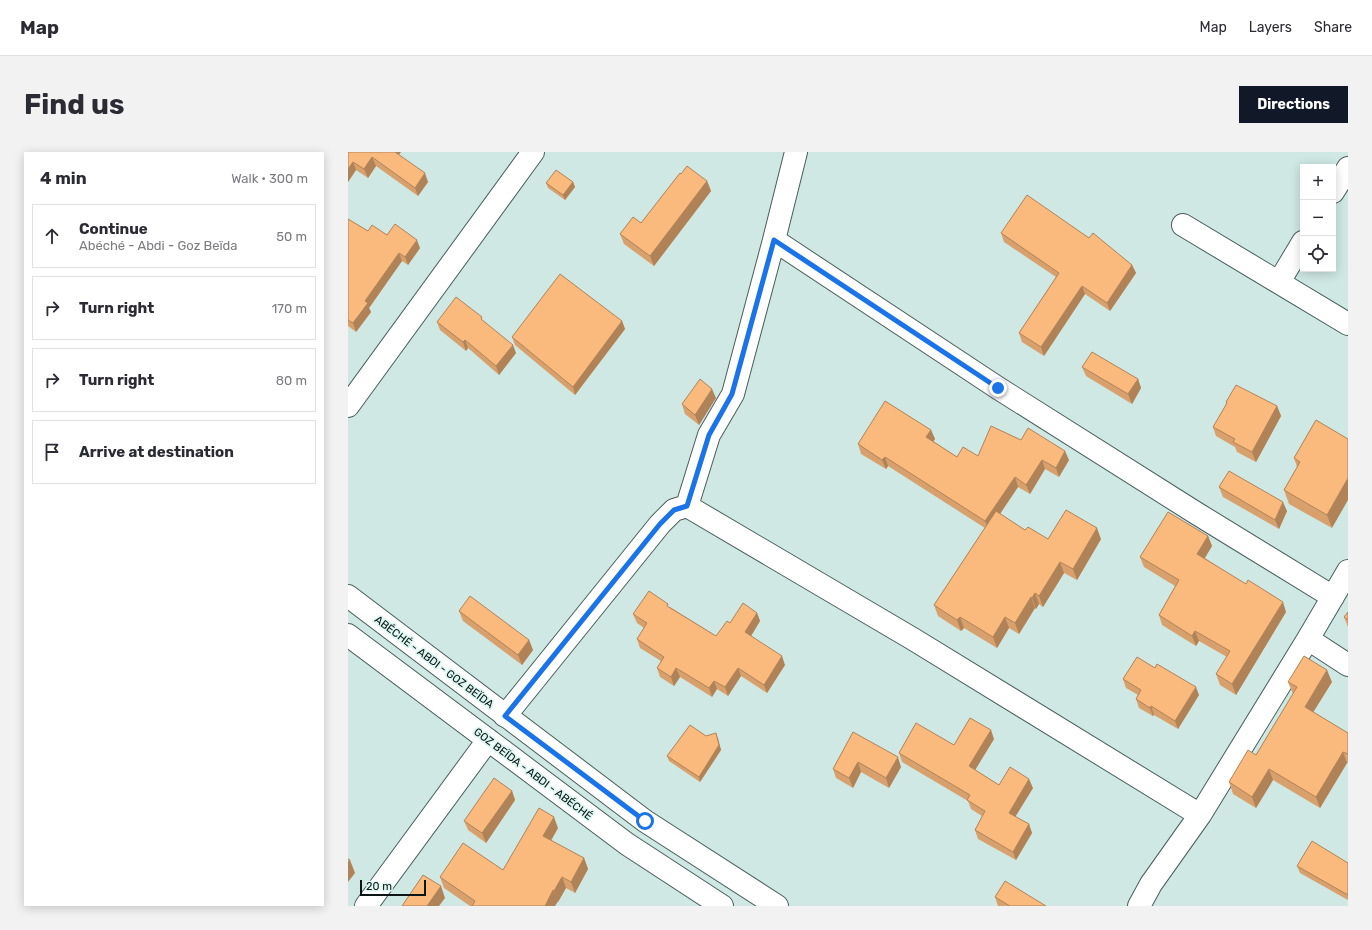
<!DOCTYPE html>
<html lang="en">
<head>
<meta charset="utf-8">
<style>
  :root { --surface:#fff; --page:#f2f2f3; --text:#2b2b33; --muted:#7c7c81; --line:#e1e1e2; --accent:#111827 }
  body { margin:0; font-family:Rubik,sans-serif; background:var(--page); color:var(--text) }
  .controls { position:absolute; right:12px; top:12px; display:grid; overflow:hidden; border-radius:0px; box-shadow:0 2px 10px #0003 }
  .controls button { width:36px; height:36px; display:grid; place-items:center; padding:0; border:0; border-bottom:1px solid var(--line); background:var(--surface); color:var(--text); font:20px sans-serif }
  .scale { position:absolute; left:12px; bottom:10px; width:66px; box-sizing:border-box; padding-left:4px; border:2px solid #0c1513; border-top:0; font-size:11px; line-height:14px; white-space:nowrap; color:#0c1513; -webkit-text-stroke:3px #dcf6f1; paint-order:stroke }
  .stop { position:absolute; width:12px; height:12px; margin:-9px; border:3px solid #1a73e8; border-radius:50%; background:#fff }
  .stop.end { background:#1a73e8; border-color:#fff; box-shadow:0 1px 4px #0008 }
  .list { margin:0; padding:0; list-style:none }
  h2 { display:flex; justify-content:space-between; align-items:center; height:52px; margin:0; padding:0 16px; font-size:17px }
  h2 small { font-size:13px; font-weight:400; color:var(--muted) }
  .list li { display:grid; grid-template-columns:26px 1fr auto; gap:12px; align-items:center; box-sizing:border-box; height:64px; margin:0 8px 8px; padding:0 8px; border:1px solid var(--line); border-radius:0px }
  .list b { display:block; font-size:15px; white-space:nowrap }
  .list p { margin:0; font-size:13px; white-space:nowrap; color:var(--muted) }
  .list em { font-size:13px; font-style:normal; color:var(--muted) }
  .icon { flex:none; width:22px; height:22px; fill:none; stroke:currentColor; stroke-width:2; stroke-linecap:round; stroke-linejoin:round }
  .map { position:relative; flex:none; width:1000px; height:754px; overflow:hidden; border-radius:0px }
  header { display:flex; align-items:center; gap:24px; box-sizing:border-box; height:56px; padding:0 20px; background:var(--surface); border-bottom:1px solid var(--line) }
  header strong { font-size:19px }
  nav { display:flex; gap:22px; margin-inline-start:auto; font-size:14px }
  .intro { display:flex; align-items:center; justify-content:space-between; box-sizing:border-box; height:96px; padding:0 24px }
  h1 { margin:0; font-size:28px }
  .button { padding:10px 18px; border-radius:0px; background:var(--accent); color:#fff; font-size:14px; font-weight:700 }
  main { display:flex; gap:24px; padding:0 24px }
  aside { flex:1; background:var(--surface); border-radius:0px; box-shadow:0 2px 10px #0003 }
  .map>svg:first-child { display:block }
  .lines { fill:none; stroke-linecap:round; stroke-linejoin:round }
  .minor-casing { stroke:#485e5b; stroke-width:24 }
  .secondary-casing { stroke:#485e5b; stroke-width:24 }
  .minor { stroke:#fff; stroke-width:22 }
  .secondary { stroke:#fff; stroke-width:22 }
  .wall { fill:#d8a06c }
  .shaded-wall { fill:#b08258 }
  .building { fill:#fbba7d; stroke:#b08258 }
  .route { stroke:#1a73e8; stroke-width:5 }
  .labels { text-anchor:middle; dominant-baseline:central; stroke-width:3.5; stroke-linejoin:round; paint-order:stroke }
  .street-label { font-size:11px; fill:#0c1513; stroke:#dcf6f1 }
</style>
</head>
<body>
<header>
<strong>Map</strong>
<nav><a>Map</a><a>Layers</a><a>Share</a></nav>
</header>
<div class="intro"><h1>Find us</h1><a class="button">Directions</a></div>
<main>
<aside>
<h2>4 min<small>Walk · 300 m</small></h2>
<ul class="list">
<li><svg class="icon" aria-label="ahead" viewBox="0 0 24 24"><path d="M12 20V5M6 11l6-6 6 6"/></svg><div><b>Continue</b><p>Abéché - Abdi - Goz Beïda</p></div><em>50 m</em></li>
<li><svg class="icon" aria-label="right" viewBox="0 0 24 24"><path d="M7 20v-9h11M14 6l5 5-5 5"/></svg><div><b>Turn right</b></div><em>170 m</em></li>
<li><svg class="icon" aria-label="right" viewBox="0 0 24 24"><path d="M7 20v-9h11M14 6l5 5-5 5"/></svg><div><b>Turn right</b></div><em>80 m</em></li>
<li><svg class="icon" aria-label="arrive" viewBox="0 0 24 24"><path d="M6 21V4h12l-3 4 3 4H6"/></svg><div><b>Arrive at destination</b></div></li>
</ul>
</aside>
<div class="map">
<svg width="1000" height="754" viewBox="0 0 1000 754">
  <rect width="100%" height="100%" fill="#cfe8e4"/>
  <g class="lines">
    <g class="minor-casing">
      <path id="minor" d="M 985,40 L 1000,16
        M 835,73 L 1000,172
        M 426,88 L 448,0
        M 931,130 L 955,90
        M 0,254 L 185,0
        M 339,354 L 361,283 L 385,242 L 426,88 L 650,236 L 848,361 L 985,445
        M 960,487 L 1000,513
        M 157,564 L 312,372 L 326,358 L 339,354 L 565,487 L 852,663
        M 18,754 L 140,588
        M 791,754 L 803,732 L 852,663 L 960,487 L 1000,419"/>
    </g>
    <g class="secondary-casing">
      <path id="secondary" d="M 0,444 L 297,669 L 429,754
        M 0,483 L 279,692 L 374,754"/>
    </g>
    <use href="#minor" class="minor"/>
    <use href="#secondary" class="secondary"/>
  </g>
  <path class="wall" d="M 0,0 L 51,3 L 80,30 L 70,44 L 28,14 L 20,26 L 8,18 L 0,30 Z
    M 333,22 L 359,29 L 363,39 L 306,114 L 276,92 L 272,82 L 293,71 Z
    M 225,30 L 227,35 L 217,48 L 200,36 L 198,31 Z
    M 0,67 L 20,79 L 39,83 L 72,96 L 60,113 L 54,109 L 21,156 L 23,160 L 8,180 L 0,174 Z
    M 653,81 L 741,86 L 784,113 L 788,121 L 762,159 L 737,142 L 696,204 L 674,190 L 671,181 L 708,125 L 656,90 Z
    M 136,169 L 168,201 L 151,223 L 120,196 L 118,199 L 92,178 L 89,170 Z
    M 274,169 L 277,177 L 227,243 L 167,193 L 164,185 Z
    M 734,215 L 790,227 L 793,236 L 784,252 L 738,224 Z
    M 368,246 L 351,273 L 337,262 L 334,252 Z
    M 878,250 L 929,254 L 933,264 L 908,310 L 889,300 L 887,295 L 868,284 L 865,275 L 879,251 Z
    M 968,268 L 984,376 L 941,352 L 936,338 L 949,315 L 946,306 Z
    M 583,278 L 587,287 L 585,289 L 609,305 L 630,304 L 673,288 L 721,308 L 711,325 L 697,317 L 682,342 L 670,335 L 652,362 L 677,378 L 700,387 L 753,387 L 729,428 L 716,421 L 695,455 L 691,452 L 688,457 L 687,456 L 671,482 L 661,476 L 649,496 L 616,476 L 613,479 L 590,464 L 586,453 L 637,376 L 540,314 L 538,317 L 513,302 L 510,292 Z
    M 871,335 L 939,359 L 931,377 L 875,345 Z
    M 860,384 L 864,394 L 857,406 L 938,460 L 888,543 L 872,533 L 868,522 L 879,505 L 851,489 L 848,494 L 814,473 L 811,463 L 827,434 L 796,415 L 792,405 Z
    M 322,455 L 368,484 L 382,471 L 409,461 L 412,469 L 403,484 L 437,513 L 419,541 L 393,524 L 380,544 L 369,537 L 364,545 L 332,525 L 326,534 L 312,525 L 309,516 L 313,509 L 292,496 L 289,487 L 296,476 L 289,471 L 285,462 Z
    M 111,459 L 181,488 L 185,498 L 174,513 L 115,469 Z
    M 1000,460 L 1000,475 L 996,465 Z
    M 775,527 L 851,543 L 830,577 L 806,563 L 805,564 L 791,556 L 788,547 L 790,543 L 778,536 Z
    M 940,530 L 984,530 L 965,560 L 1000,581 L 1000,611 L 999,611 L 972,656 L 925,628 L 908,656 L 885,642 L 881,630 L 908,603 L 945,542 Z
    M 505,580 L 553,615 L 541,636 L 513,620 L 505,636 L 488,626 L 485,617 Z
    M 358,584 L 370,586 L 373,598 L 352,630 L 321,609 L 319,604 Z
    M 646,587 L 627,618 L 651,633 L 685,636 L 667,665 L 681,672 L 684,681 L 668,708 L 630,687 L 627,678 L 634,664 L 623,657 L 620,649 L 554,610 L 551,601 L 606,593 Z
    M 164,639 L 167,648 L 138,691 L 120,678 L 116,669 Z
    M 210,676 L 203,689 L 236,706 L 240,717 L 227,741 L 218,736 L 210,750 L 210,749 L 207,754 L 122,754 L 96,736 L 92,725 L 155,718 Z
    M 991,706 L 1000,711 L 1000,748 L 952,721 L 949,714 Z
    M 647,745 L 698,754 L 650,754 Z"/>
  <path class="shaded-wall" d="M 45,0 L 53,0 L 48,7 Z
    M 24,5 L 28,14 L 20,26 L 16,17 Z
    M 5,10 L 8,18 L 0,30 L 0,17 Z
    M 77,21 L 80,30 L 70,44 L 67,36 Z
    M 359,29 L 363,39 L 306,114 L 302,104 Z
    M 225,30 L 227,35 L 217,48 L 215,43 Z
    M 69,88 L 72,96 L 60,113 L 57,105 Z
    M 51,101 L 54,109 L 21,156 L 23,160 L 8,180 L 5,171 L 17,149 Z
    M 784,113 L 788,121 L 762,159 L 759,151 Z
    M 734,134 L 737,142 L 696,204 L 693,195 Z
    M 274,169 L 277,177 L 227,243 L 225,235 Z
    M 117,188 L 120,196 L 118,199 L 115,190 Z
    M 165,193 L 168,201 L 151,223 L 148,214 Z
    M 790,227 L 793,236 L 784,252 L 780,242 Z
    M 364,237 L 368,246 L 351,273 L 347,263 Z
    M 929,254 L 933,264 L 908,310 L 904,300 Z
    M 583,278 L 587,287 L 582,294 L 578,285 Z
    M 717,299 L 721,308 L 711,325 L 708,316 Z
    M 537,305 L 540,314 L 538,317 L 534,308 Z
    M 694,308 L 697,317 L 682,342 L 678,333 Z
    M 667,325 L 670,335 L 641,378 L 637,369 Z
    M 1000,326 L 1000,348 L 984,376 L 979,363 Z
    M 935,350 L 939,359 L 931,377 L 927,368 Z
    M 749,376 L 753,387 L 729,428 L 725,417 Z
    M 860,384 L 864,394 L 853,412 L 849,402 Z
    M 712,410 L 716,421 L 695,455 L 691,444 Z
    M 687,441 L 691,452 L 688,457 L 684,446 Z
    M 683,445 L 687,456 L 671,482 L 667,471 Z
    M 935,450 L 938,460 L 888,543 L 884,532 Z
    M 409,461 L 412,469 L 400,489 L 397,480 Z
    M 612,465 L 616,476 L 613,479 L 609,468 Z
    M 657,465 L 661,476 L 649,496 L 645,485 Z
    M 847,479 L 851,489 L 848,494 L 844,484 Z
    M 181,488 L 185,498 L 174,513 L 170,503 Z
    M 434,504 L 437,513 L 419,541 L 416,533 Z
    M 328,516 L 332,525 L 326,534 L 323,525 Z
    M 390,516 L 393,524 L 380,544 L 377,535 Z
    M 979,518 L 984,530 L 961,567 L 957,555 Z
    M 366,529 L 369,537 L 364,545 L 361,536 Z
    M 848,535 L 851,543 L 830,577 L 827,569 Z
    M 803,554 L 806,563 L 805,564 L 802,556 Z
    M 643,578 L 646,587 L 624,623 L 621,614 Z
    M 368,581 L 373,598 L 352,630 L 351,625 Z
    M 995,600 L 999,611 L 972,656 L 968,645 Z
    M 550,605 L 553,615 L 541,636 L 538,626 Z
    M 510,610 L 513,620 L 505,636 L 501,626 Z
    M 921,617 L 925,628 L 908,656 L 904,645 Z
    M 681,627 L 685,636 L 664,670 L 661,661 Z
    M 164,639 L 167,648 L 138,691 L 134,681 Z
    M 206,665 L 210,676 L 199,695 L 195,684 Z
    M 681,672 L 684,681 L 668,708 L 665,700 Z
    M 236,706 L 240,717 L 227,741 L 223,730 Z
    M 2,708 L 7,721 L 0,730 L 0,711 Z
    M 214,725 L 218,736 L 210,750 L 206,739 Z
    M 93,734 L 97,746 L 91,754 L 79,754 Z
    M 205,738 L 210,749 L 207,754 L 197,754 Z"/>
  <path class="building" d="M 0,0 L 47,0 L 77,21 L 67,36 L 24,5 L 16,17 L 5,10 L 0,17 Z
    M 339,14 L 359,29 L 302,104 L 272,82 L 285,65 L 293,71 L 332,21 L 333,22 Z
    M 208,18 L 225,30 L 215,43 L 198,31 Z
    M 679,43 L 741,86 L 745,81 L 784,113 L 759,151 L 734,134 L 693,195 L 671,181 L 711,121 L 653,81 Z
    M 0,67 L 20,79 L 24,73 L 39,83 L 47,72 L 69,88 L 57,105 L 51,101 L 17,149 L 20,151 L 5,171 L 0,168 Z
    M 212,122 L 274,169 L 225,235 L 164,185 Z
    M 108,145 L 134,165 L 133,167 L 165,193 L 148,214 L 117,188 L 115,190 L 89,170 Z
    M 744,200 L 790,227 L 780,242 L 734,215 Z
    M 352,227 L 364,237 L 347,263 L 334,252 Z
    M 888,233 L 929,254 L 904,300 L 885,290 L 887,287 L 865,275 L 879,251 L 878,250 Z
    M 537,249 L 583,278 L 578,285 L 609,305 L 615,295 L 630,304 L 643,274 L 673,288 L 680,276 L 717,299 L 708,316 L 694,308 L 678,333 L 667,325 L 637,369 L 537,305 L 534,308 L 510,292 Z
    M 968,268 L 1000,287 L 1000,326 L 979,363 L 936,338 L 952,310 L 946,306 Z
    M 881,319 L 935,350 L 927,368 L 871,335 Z
    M 718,358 L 749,376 L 725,417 L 712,410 L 691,444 L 687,441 L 684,446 L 683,445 L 667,471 L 657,465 L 645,485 L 612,465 L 609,468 L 586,453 L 648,359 L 677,378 L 680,375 L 700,387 Z
    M 820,360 L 860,384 L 849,402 L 898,432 L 900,428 L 935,450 L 884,532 L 868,522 L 882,499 L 847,479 L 844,484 L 811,463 L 831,428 L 792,405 Z
    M 301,439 L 320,452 L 319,454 L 368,484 L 379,469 L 382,471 L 395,451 L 409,461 L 397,480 L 434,504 L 416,533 L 390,516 L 377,535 L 366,529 L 361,536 L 328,516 L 323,525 L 309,516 L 316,505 L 289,487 L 299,471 L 285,462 Z
    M 122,444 L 181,488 L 170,503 L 111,459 Z
    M 1000,460 L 1000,468 L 996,465 Z
    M 956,504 L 979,518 L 957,555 L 1000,581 L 1000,602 L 995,600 L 968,645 L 921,617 L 904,645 L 881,630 L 900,598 L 908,603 L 949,535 L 940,530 Z
    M 789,505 L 807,516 L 809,512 L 848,535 L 827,569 L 803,554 L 802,556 L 788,547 L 793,538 L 775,527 Z
    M 622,566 L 643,578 L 621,614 L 651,633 L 662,615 L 681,627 L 661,661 L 681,672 L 665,700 L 627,678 L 637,659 L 619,648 L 622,643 L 551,601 L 568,571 L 606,593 Z
    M 342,573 L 358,584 L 368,581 L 371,593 L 351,625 L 319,604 Z
    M 505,580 L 550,605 L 538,626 L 510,610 L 501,626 L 485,617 Z
    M 146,626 L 164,639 L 134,681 L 116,669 Z
    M 191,656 L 206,665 L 195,684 L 236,706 L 223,730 L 214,725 L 206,739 L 205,738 L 197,754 L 124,754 L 127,749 L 92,725 L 115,691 L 155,718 Z
    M 964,689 L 1000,711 L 1000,743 L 949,714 Z
    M 0,707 L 2,708 L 0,711 Z
    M 75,723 L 93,734 L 79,754 L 54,754 Z
    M 657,729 L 698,754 L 662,754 L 647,745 Z"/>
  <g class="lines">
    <path class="route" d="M 297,669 L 157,564 L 312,372 L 326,358 L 339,354 L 361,283 L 384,242 L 426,88 L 650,236"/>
  </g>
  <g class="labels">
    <g class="street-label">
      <text transform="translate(86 510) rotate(37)">ABÉCHÉ - ABDI - GOZ BEÏDA</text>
      <text transform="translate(185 622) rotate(37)">GOZ BEÏDA - ABDI - ABÉCHÉ</text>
    </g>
  </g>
</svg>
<div class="controls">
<button>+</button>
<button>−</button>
<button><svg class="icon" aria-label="locate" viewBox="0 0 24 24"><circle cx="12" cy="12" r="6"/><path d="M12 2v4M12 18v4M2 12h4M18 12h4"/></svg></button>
</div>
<div class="scale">20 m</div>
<div class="stop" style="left:297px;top:669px"></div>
<div class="stop end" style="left:650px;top:236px"></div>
</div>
</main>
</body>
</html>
